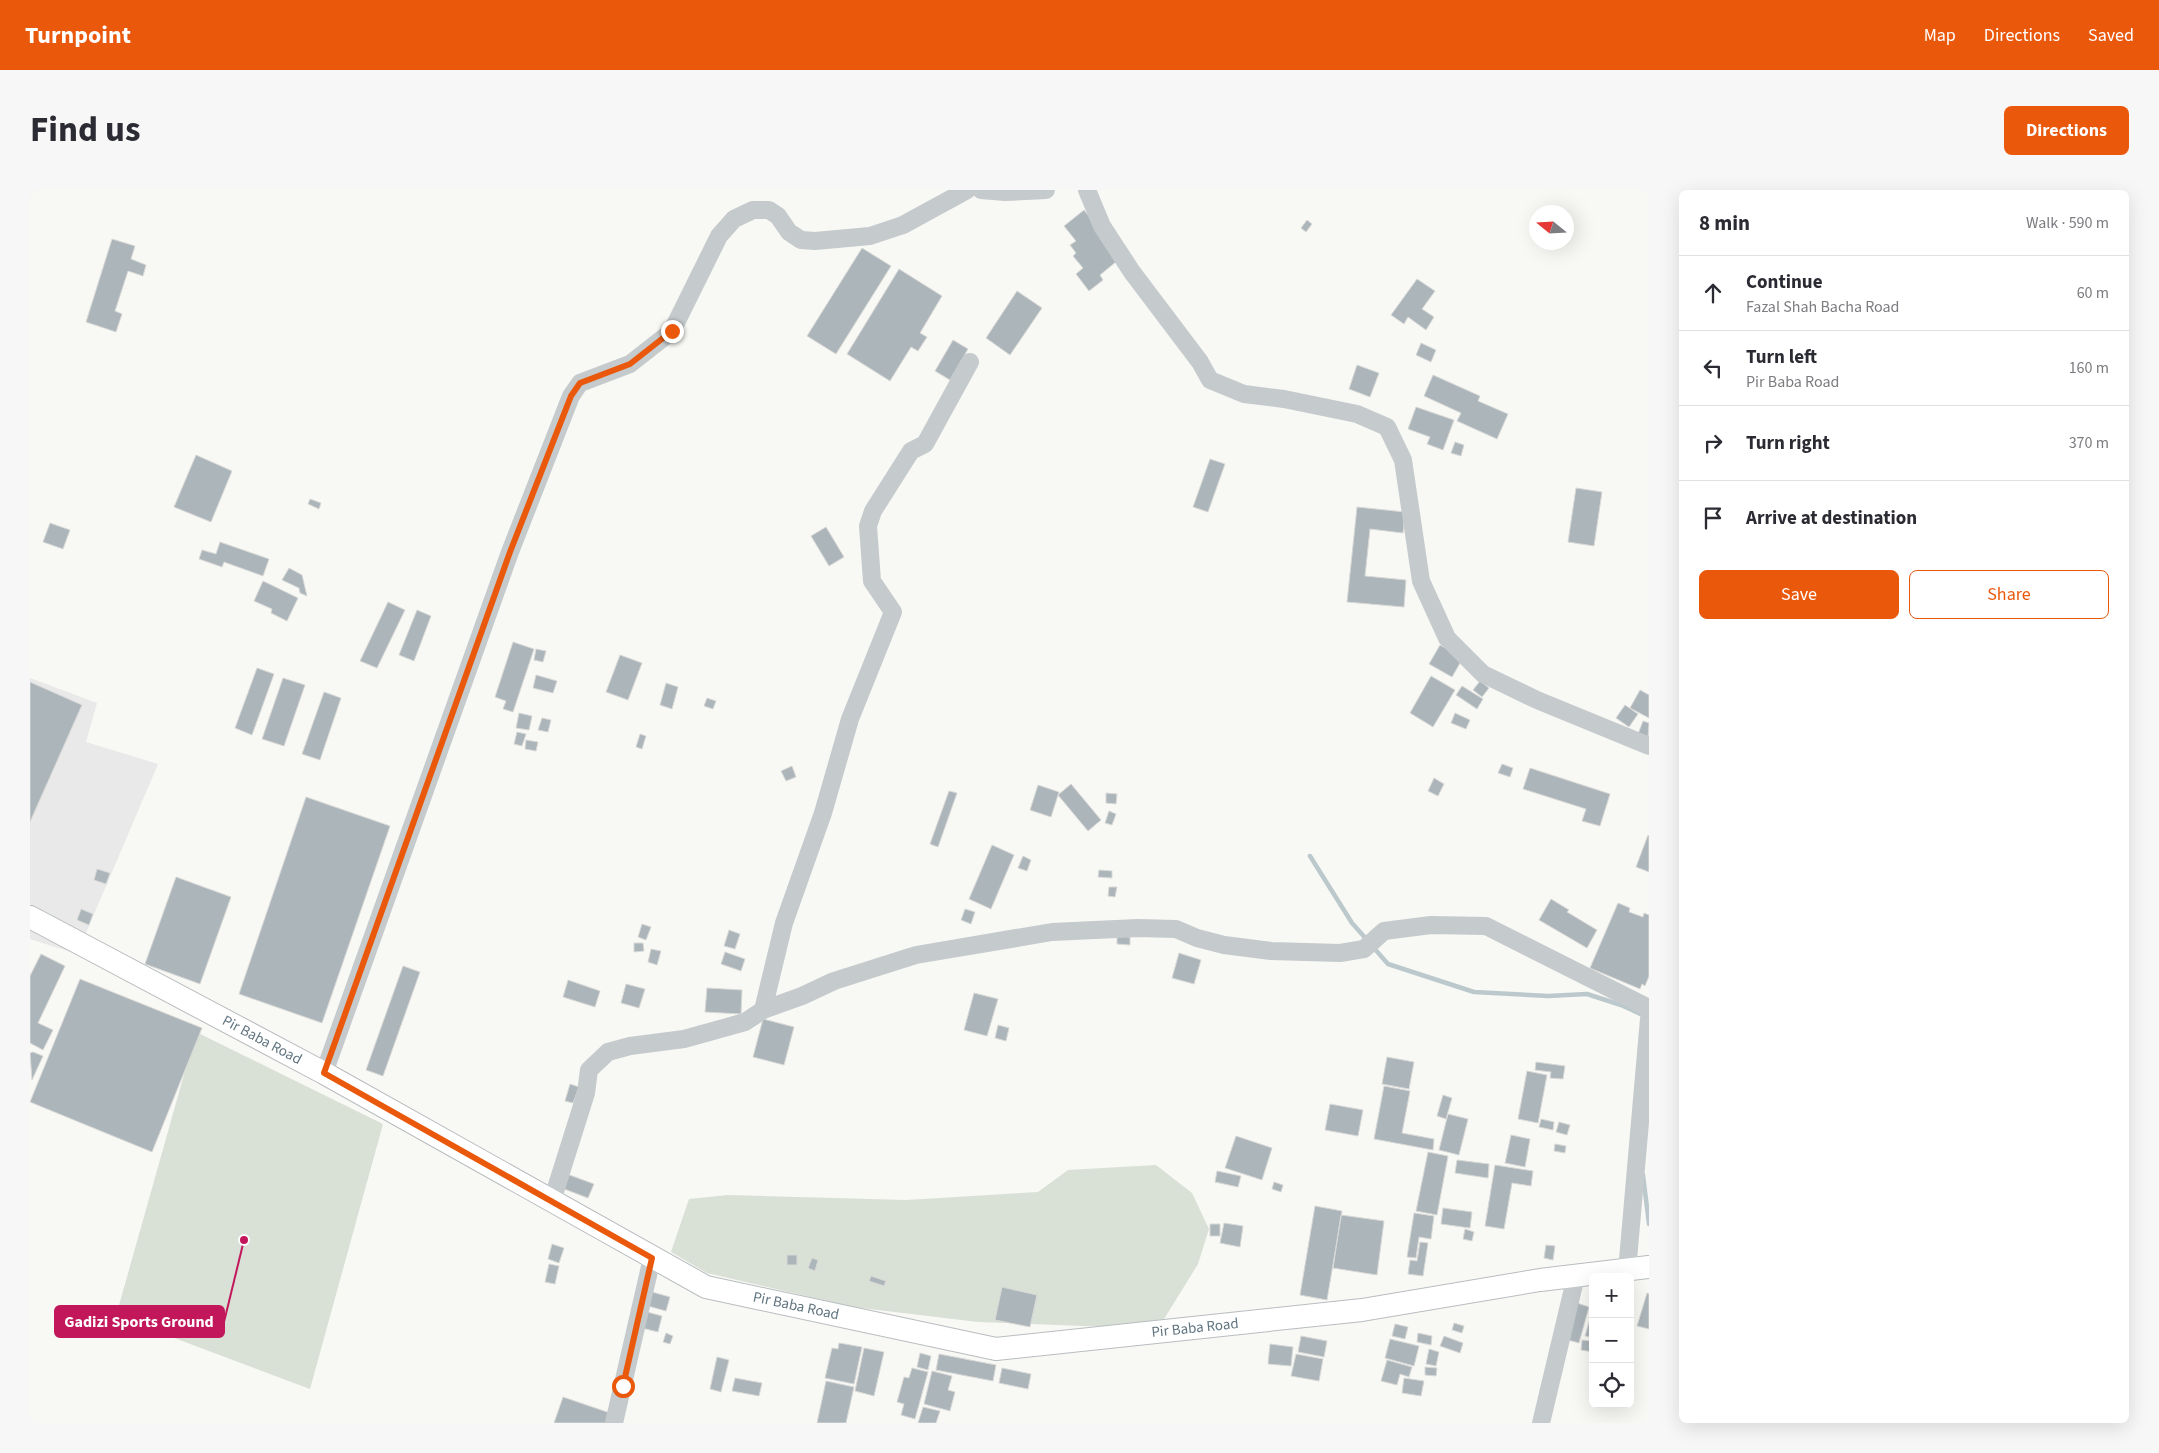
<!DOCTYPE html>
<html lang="en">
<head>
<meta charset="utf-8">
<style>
  :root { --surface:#fff; --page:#f7f7f7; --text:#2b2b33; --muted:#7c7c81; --line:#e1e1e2; --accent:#ea580c }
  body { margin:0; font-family:"Source Sans 3",sans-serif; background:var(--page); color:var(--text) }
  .controls { position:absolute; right:15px; bottom:15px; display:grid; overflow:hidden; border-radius:8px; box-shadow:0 5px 20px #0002 }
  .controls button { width:45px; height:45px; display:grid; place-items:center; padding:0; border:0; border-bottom:1px solid var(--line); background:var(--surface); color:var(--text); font:25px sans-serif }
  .compass { position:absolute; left:1499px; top:15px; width:45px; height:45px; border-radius:50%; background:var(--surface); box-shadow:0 5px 20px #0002; rotate:288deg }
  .stop { position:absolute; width:15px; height:15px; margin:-11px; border:4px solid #ea580c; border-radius:50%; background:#fff }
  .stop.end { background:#ea580c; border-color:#fff; box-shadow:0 1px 5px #0008 }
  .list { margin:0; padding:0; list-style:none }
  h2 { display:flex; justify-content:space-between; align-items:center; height:65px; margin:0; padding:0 20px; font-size:21px }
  h2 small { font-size:16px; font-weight:400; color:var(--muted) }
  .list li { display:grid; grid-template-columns:32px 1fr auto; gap:15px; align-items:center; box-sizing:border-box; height:75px; padding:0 20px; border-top:1px solid var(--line) }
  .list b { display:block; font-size:19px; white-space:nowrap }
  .list p { margin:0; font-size:16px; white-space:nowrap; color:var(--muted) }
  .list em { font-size:16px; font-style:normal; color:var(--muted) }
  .actions { display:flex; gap:10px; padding:15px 20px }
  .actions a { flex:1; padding:11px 0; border:1px solid var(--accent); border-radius:8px; text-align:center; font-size:18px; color:var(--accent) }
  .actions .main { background:var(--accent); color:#fff }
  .icon { flex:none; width:28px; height:28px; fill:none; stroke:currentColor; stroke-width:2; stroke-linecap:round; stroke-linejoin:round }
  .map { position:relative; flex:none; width:1619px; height:1233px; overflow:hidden; border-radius:8px }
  header { display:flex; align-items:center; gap:30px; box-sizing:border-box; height:70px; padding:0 25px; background:var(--accent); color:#fff }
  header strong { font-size:24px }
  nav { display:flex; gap:28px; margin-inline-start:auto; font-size:18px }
  .intro { display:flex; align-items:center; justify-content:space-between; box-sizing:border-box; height:120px; padding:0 30px }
  h1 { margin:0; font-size:35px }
  .button { padding:12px 22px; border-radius:8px; background:var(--accent); color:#fff; font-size:18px; font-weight:700 }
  main { display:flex; gap:30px; padding:0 30px }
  aside { flex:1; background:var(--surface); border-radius:8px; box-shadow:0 5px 20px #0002 }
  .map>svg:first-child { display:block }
  .built { fill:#e8e9e8 }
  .green { fill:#d9e0d5 }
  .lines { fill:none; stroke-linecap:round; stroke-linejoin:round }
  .stream { stroke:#bcc9cc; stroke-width:4.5 }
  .building { fill:#abb5ba; stroke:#d9d9d7 }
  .major-casing { stroke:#b8bdc0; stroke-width:24 }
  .minor { stroke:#c5cacc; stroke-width:18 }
  .major { stroke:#fff; stroke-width:22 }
  .route { stroke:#ea580c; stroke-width:6 }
  .labels { text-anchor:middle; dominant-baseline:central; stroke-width:5; stroke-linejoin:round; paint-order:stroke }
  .street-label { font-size:15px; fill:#617581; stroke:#fff }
  .leader { fill:none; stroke:#c2185b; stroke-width:2 }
  .callout-dot { fill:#c2185b; stroke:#fff; stroke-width:2 }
  .callout { fill:#c2185b; stroke:#c2185b; stroke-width:2 }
  .callout-label { font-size:16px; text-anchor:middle; font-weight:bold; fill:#fff }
</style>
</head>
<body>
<header>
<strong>Turnpoint</strong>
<nav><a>Map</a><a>Directions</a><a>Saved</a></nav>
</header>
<div class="intro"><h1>Find us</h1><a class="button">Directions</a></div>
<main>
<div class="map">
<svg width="1619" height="1233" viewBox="0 0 1619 1233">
  <rect width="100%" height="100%" fill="#f8f8f5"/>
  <path class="built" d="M 0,488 L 67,513 L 56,552 L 128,574 L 47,764 L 0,749 Z"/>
  <path class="green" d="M 166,842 L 353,934 L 280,1199 L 86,1126 Z
    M 1126,975 L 1162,1003 L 1179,1039 L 1168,1074 L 1134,1129 L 1081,1137 L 948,1132 L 823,1117 L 677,1083 L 641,1062 L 659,1009 L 698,1005 L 876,1010 L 1008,1002 L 1038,980 Z"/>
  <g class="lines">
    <path class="stream" d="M 1280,666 L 1322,733 L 1338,751
      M 1343,757 L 1358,774 L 1444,802 L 1518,806 L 1557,804 L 1591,815 L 1617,827
      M 1613,985 L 1619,1034"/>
  </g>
  <path class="building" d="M 1054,20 L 1086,61 L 1087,71 L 1070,85 L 1073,90 L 1059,101 L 1046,84 L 1053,78 L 1043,66 L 1046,63 L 1040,55 L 1046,51 L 1034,36 Z
    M 1277,30 L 1282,34 L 1276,42 L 1271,38 Z
    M 82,49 L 105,56 L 101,69 L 116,75 L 113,86 L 98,81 L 85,121 L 92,124 L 86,142 L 56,132 Z
    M 832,58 L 861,76 L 806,164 L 777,146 Z
    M 869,79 L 912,106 L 890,143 L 897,147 L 888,161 L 881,157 L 860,191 L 817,164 Z
    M 1387,89 L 1405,101 L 1392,119 L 1404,127 L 1396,140 L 1378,127 L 1374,134 L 1361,125 Z
    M 987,101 L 1012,118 L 980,165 L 956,148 Z
    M 923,150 L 938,159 L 920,190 L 905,181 Z
    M 1391,153 L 1406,160 L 1401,172 L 1386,165 Z
    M 1327,175 L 1349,183 L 1340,207 L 1319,199 Z
    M 1403,185 L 1450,206 L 1448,211 L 1478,224 L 1467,249 L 1427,231 L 1431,223 L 1394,206 Z
    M 1386,217 L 1424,230 L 1413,260 L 1397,254 L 1400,247 L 1378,239 Z
    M 1425,252 L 1434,255 L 1431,266 L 1421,263 Z
    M 166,265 L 202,281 L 181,332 L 144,317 Z
    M 1180,269 L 1195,274 L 1178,322 L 1163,317 Z
    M 1546,298 L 1572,302 L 1564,356 L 1538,352 Z
    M 280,309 L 291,313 L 289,319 L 278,314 Z
    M 1327,317 L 1375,322 L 1373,343 L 1340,339 L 1335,386 L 1376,390 L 1374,417 L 1317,412 Z
    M 20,333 L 40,340 L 33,359 L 13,352 Z
    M 796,337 L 814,367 L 799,376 L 781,346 Z
    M 190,352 L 239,369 L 233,386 L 194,372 L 192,377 L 169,369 L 172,360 L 186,364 Z
    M 259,378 L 272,385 L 277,406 L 270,403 L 269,398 L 252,390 Z
    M 233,391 L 268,408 L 257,431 L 241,423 L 242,419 L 224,411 Z
    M 358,412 L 375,420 L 347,478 L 330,471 Z
    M 387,420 L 401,426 L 384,471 L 369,465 Z
    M 483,452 L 504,459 L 483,522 L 473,519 L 476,511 L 465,507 Z
    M 1410,455 L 1433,468 L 1422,487 L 1399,474 Z
    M 506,459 L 516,461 L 513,472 L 504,470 Z
    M 590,465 L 612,473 L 598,510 L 576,502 Z
    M 227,478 L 244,484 L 222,545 L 205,538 Z
    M 506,485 L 527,491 L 523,503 L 503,498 Z
    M 1401,486 L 1425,500 L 1403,537 L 1380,523 Z
    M 253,488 L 275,495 L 254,556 L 232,549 Z
    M 1450,491 L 1459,498 L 1452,507 L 1443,500 Z
    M 0,492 L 52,515 L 0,632 Z
    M 636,493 L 648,497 L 642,519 L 630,515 Z
    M 1432,496 L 1453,509 L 1447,519 L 1426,505 Z
    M 1610,500 L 1619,505 L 1619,528 L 1600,518 Z
    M 294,502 L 311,508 L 290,570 L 272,564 Z
    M 677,508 L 686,511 L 683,519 L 674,516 Z
    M 1595,515 L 1608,524 L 1599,537 L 1586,528 Z
    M 489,523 L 502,526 L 499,540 L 486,538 Z
    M 1425,523 L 1440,530 L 1436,539 L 1421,533 Z
    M 512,528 L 521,530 L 518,542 L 508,540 Z
    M 1613,531 L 1619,533 L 1618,548 L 1608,544 Z
    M 487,542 L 496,544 L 492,556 L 484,554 Z
    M 610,544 L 616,546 L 612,559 L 606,557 Z
    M 496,550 L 508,552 L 506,561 L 495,559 Z
    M 1472,574 L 1483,578 L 1480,587 L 1468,583 Z
    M 762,576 L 766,587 L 756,591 L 751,581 Z
    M 1500,578 L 1580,604 L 1570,636 L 1552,631 L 1556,619 L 1493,599 Z
    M 1404,588 L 1414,594 L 1408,606 L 1398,601 Z
    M 1041,594 L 1071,630 L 1058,641 L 1028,605 Z
    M 1008,595 L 1029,602 L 1021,627 L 1000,620 Z
    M 919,601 L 927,603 L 908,657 L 900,654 Z
    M 1076,603 L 1087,604 L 1086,614 L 1076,613 Z
    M 276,607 L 360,636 L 292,833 L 209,804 Z
    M 1079,621 L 1086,624 L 1082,635 L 1075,633 Z
    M 1618,645 L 1619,646 L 1619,682 L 1606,677 Z
    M 962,655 L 984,665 L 961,719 L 939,709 Z
    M 993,666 L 1001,670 L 997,681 L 988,678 Z
    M 67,679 L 80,683 L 76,694 L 64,690 Z
    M 1069,680 L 1082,681 L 1082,688 L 1068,687 Z
    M 146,687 L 201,707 L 170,794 L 115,774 Z
    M 1079,697 L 1087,697 L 1085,707 L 1078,706 Z
    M 1521,709 L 1539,720 L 1537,722 L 1567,740 L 1557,758 L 1509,730 Z
    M 1588,713 L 1600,718 L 1599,722 L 1613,727 L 1614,723 L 1619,725 L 1619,786 L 1615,796 L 1612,794 L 1610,799 L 1560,778 Z
    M 51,719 L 63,724 L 59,735 L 47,730 Z
    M 935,719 L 945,722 L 941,734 L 931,730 Z
    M 612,734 L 621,737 L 616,750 L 608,747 Z
    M 699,740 L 710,744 L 705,759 L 694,756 Z
    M 1087,746 L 1100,747 L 1100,755 L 1087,754 Z
    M 604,753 L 613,753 L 614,761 L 604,762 Z
    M 621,759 L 631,761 L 627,775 L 618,772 Z
    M 695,762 L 715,769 L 711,781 L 691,774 Z
    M 1149,763 L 1171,770 L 1164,794 L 1142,788 Z
    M 11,764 L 35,776 L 8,833 L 23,840 L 13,860 L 0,853 L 0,786 Z
    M 373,776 L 390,782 L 353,886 L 336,880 Z
    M 50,789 L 172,838 L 122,962 L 0,912 Z
    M 538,790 L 570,801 L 565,817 L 533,807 Z
    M 596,794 L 615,799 L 609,818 L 591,813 Z
    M 677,798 L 712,800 L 711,824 L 675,822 Z
    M 944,803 L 968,809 L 957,846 L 934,840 Z
    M 733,829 L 764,837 L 754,875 L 723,867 Z
    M 968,835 L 979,838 L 976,851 L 965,848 Z
    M 3,862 L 13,866 L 2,890 L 0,863 Z
    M 1357,867 L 1384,872 L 1379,899 L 1352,894 Z
    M 1506,872 L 1535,876 L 1533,889 L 1520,888 L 1521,882 L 1505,880 Z
    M 1497,881 L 1517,885 L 1508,933 L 1488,929 Z
    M 540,894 L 549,897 L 543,913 L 535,911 Z
    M 1354,896 L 1380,901 L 1372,943 L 1404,949 L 1403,960 L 1344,949 Z
    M 1413,905 L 1422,908 L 1416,929 L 1407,926 Z
    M 1300,914 L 1333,920 L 1328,946 L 1295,940 Z
    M 1418,924 L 1438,929 L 1429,965 L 1409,960 Z
    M 1511,929 L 1524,932 L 1523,940 L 1509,937 Z
    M 1529,932 L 1540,935 L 1537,945 L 1526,942 Z
    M 1481,945 L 1500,949 L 1495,977 L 1475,973 Z
    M 1206,946 L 1242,958 L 1232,990 L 1195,978 Z
    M 1525,954 L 1536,956 L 1535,963 L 1524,961 Z
    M 1398,962 L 1418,966 L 1407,1025 L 1386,1021 Z
    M 1427,970 L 1459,974 L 1458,988 L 1425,983 Z
    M 1465,975 L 1503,981 L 1501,996 L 1482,993 L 1474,1039 L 1455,1036 Z
    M 1187,981 L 1211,986 L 1208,997 L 1185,992 Z
    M 534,983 L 564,994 L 558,1008 L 529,997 Z
    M 1244,992 L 1253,995 L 1251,1002 L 1242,999 Z
    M 1285,1016 L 1312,1021 L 1297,1110 L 1270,1105 Z
    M 1413,1018 L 1442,1022 L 1440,1038 L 1411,1034 Z
    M 1384,1023 L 1404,1026 L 1401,1049 L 1389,1047 L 1386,1068 L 1377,1067 Z
    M 1311,1025 L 1354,1031 L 1347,1085 L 1303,1078 Z
    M 1194,1033 L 1213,1036 L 1210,1057 L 1190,1053 Z
    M 1180,1034 L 1190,1034 L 1190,1046 L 1180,1046 Z
    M 1435,1039 L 1444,1042 L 1442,1051 L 1433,1049 Z
    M 1390,1052 L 1398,1053 L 1393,1086 L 1378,1084 L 1380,1070 L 1387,1071 Z
    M 522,1054 L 534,1058 L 529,1073 L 518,1069 Z
    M 1516,1055 L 1525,1056 L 1523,1070 L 1514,1068 Z
    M 757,1065 L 767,1065 L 767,1075 L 757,1075 Z
    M 782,1068 L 788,1070 L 785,1081 L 778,1078 Z
    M 519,1074 L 529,1076 L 525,1094 L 515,1092 Z
    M 841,1086 L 856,1091 L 854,1096 L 839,1091 Z
    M 972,1097 L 1007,1105 L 1000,1137 L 965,1130 Z
    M 622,1102 L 640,1107 L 636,1121 L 618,1116 Z
    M 1617,1103 L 1619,1104 L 1619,1139 L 1607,1136 Z
    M 1544,1112 L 1559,1117 L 1549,1153 L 1534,1149 Z
    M 1563,1118 L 1563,1148 L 1555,1146 Z
    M 617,1122 L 632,1126 L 628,1142 L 612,1138 Z
    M 1424,1133 L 1434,1136 L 1432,1143 L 1422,1140 Z
    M 1365,1134 L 1378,1137 L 1375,1149 L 1362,1146 Z
    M 636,1143 L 643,1146 L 640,1154 L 633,1152 Z
    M 1388,1143 L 1402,1146 L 1401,1155 L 1387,1152 Z
    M 1271,1146 L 1297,1151 L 1294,1167 L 1268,1162 Z
    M 1414,1146 L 1433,1153 L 1430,1163 L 1410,1156 Z
    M 1360,1149 L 1389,1156 L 1384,1176 L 1355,1168 Z
    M 1552,1150 L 1563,1151 L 1563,1162 L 1551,1160 Z
    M 809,1153 L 832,1157 L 824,1194 L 795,1188 L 802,1158 L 808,1159 Z
    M 1240,1154 L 1263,1157 L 1261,1176 L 1238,1174 Z
    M 834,1158 L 854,1162 L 844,1206 L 825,1201 Z
    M 1399,1159 L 1409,1162 L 1406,1176 L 1396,1174 Z
    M 890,1163 L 901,1166 L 898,1180 L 887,1177 Z
    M 909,1164 L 966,1175 L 963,1191 L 906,1180 Z
    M 1266,1164 L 1293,1169 L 1289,1191 L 1261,1186 Z
    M 687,1167 L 699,1170 L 691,1202 L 680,1199 Z
    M 1357,1170 L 1382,1177 L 1379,1187 L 1370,1184 L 1367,1195 L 1351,1191 Z
    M 1395,1177 L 1407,1178 L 1406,1186 L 1395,1185 Z
    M 882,1178 L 898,1182 L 885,1229 L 871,1225 L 874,1214 L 867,1212 L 874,1187 L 879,1188 Z
    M 972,1178 L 1001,1184 L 998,1199 L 969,1193 Z
    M 902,1181 L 922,1186 L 918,1200 L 925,1202 L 920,1221 L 894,1214 Z
    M 705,1188 L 732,1193 L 729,1206 L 702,1201 Z
    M 1374,1188 L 1394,1191 L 1391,1206 L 1372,1203 Z
    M 796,1191 L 824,1197 L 816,1233 L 787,1233 Z
    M 533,1207 L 580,1223 L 576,1233 L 524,1233 Z
    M 893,1217 L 910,1221 L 906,1233 L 888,1233 Z"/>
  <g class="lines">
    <g class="major-casing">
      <path id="major" d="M 0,727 L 294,883 L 676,1097 L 966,1159 L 1332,1120 L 1510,1090 L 1619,1077"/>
    </g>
    <path class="minor" d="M 951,0 L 975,2 L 1016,0
      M 1057,0 L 1072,36 L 1102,82 L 1170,172 L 1180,190 L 1214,204 L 1254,209 L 1327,224 L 1357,237 L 1373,270 L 1391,391 L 1417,448 L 1453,484 L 1507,510 L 1619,556
      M 733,820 L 754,733 L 793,623 L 820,529 L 863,422 L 842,391 L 838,336 L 843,321 L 881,261 L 895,254 L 940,172
      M 294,883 L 480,362 L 541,206 L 550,193 L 600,174 L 642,141 L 689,46 L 704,29 L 723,20 L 739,20 L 748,26 L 759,42 L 771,50 L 785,51 L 840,46 L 873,35 L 937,0
      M 522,1011 L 556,903 L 559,880 L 578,862 L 600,856 L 654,849 L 715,832 L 733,820 L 772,806 L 804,791 L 886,765 L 1022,742 L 1108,738 L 1146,739 L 1167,748 L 1194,755 L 1241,761 L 1310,763 L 1334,759 L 1354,741 L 1401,735 L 1456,736 L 1619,818
      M 1597,1081 L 1619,829
      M 584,1233 L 622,1068
      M 1511,1233 L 1546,1086"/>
    <use href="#major" class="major"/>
  </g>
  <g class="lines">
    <path class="route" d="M 593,1196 L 622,1068 L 294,883 L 480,362 L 541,206 L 550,193 L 600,174 L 642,141"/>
  </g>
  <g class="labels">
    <g class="street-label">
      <text transform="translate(232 850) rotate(28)">Pir Baba Road</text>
      <text transform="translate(766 1116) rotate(12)">Pir Baba Road</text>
      <text transform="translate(1165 1138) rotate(-6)">Pir Baba Road</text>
    </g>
  </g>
  <path class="leader" d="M214 1050L194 1132"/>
  <circle class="callout-dot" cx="214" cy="1050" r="5"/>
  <rect class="callout" x="25" y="1116" width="169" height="31" rx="5"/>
  <g class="callout-label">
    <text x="109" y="1137">Gadizi Sports Ground</text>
  </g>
</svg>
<div class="controls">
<button>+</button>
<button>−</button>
<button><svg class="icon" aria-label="locate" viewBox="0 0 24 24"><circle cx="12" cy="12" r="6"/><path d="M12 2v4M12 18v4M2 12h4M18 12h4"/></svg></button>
</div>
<svg class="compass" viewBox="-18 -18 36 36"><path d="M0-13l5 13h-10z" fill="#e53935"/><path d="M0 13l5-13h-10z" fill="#7c7c81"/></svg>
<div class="stop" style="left:593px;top:1196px"></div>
<div class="stop end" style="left:642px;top:141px"></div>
</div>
<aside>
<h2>8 min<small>Walk · 590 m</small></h2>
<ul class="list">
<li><svg class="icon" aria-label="ahead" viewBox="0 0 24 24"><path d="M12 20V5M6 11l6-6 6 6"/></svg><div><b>Continue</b><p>Fazal Shah Bacha Road</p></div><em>60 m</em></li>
<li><svg class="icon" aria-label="left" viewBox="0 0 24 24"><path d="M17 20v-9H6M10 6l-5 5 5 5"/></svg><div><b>Turn left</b><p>Pir Baba Road</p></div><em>160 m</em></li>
<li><svg class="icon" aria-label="right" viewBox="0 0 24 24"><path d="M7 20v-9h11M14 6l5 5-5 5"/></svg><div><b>Turn right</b></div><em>370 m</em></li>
<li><svg class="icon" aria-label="arrive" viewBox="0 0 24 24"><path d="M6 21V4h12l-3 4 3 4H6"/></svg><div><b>Arrive at destination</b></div></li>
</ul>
<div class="actions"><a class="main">Save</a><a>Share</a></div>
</aside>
</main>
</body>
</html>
